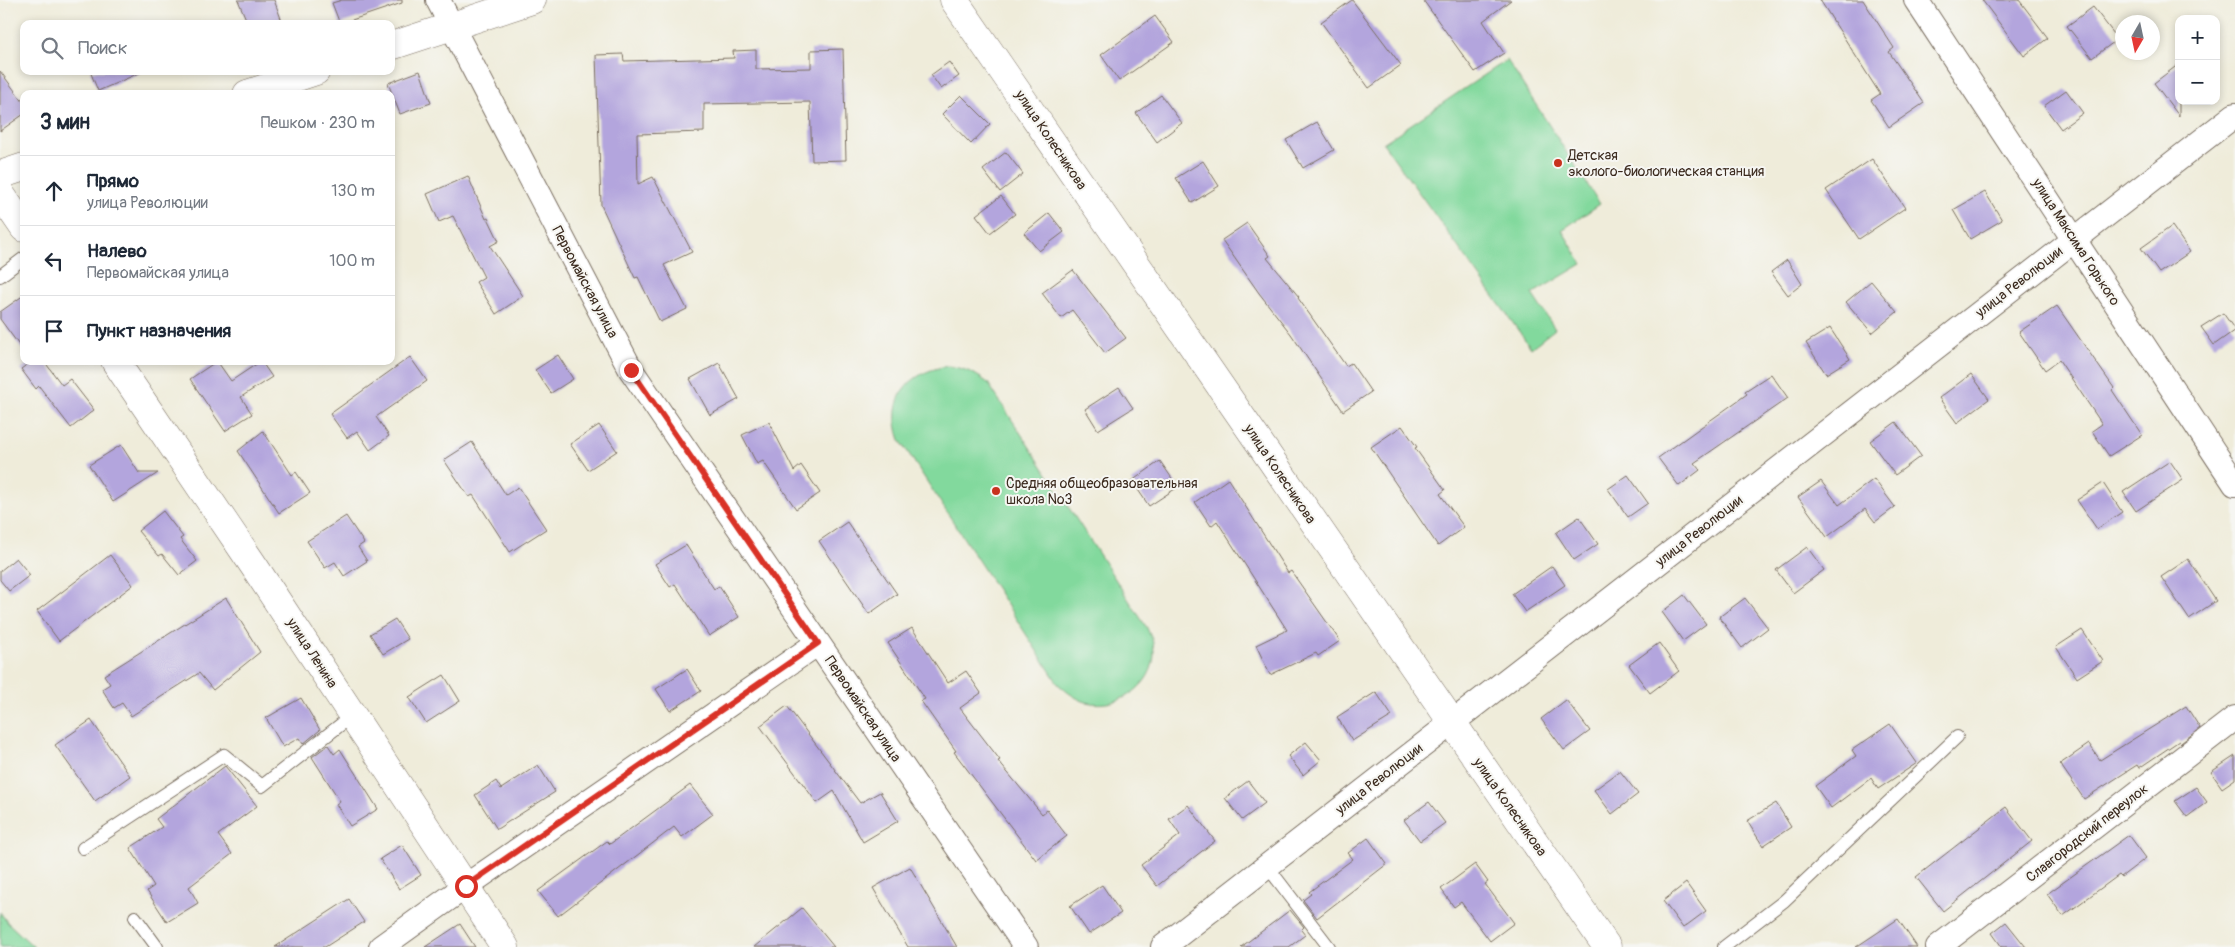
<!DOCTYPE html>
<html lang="ru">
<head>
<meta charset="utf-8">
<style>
  :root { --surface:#fff; --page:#f6f6f7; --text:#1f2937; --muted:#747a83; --line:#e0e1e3 }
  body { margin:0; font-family:Pangolin,sans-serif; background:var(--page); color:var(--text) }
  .controls { position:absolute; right:15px; top:15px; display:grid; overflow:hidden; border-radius:10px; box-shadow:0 2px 8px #0003 }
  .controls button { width:45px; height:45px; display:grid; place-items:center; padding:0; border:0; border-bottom:1px solid var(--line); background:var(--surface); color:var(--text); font:25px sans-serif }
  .compass { position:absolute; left:2115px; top:15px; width:45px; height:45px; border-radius:50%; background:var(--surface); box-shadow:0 2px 8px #0003; rotate:189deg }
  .stop { position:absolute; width:15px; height:15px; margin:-11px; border:4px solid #d93025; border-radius:50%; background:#fff }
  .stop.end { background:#d93025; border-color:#fff; box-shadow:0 1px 5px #0008 }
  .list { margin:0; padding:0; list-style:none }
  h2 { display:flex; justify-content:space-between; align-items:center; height:65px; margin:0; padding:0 20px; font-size:21px }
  h2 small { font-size:16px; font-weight:400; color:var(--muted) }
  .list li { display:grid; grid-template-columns:32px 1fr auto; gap:15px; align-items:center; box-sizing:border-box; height:70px; padding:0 20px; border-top:1px solid var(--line) }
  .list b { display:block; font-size:19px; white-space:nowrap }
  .list p { margin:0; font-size:16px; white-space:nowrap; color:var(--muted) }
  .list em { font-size:16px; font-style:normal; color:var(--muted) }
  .icon { flex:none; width:28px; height:28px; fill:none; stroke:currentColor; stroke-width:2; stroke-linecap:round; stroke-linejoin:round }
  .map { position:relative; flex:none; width:2235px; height:947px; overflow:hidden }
  .search { position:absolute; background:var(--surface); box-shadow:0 2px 8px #0003; left:20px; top:20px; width:375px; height:55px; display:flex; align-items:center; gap:12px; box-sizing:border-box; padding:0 18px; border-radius:10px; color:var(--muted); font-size:19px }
  .panel { position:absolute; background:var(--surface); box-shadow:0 2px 8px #0003; left:20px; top:90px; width:375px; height:275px; border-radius:10px }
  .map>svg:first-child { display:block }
  .green { fill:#82d99d; stroke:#5e825e }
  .building { fill:#b3a5dd }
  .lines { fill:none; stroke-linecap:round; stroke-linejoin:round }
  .service-casing { stroke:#7a6e60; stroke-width:14 }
  .minor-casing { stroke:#7a6e60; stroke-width:26 }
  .tertiary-casing { stroke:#7a6e60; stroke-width:29 }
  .service { stroke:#fff; stroke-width:12 }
  .minor { stroke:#fff; stroke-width:24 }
  .tertiary { stroke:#fff; stroke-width:28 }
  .route { stroke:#d93025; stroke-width:6 }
  .poi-dot { fill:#c8321e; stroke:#f6f6f2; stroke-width:2 }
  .labels { text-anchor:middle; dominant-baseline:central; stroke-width:4; stroke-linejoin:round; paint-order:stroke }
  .street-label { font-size:14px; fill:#3b2a1e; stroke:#f6f6f2 }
  .poi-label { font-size:14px; fill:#3b2a1e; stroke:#f6f6f2; text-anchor:start }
</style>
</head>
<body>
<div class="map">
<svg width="2235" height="947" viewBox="0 0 2235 947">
  <rect width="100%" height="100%" fill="#f6f6f2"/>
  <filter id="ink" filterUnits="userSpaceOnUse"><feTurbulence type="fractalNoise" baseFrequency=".02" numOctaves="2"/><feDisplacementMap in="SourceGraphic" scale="10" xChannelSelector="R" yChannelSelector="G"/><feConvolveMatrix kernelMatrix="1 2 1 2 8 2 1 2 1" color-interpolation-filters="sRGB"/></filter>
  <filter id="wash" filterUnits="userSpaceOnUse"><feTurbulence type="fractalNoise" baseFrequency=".0096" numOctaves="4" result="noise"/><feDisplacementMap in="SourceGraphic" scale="20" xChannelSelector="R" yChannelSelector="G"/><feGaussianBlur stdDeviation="1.12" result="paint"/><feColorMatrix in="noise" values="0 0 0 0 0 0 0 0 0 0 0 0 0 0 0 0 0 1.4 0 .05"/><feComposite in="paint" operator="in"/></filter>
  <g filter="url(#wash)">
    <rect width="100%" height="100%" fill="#efecda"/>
    <path class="green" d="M 1507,60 L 1600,204 L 1562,230 L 1582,264 L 1532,294 L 1555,329 L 1531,348 L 1383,143 Z
      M 948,366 C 964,368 975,373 988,383 L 1147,628 C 1149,633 1152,638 1153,643 C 1161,681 1121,711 1086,702 C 1076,699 1067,692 1059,685 L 900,440 C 886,400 907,372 948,366 Z
      M 0,912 L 7,922 L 34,947 L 0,947 Z"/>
    <g id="blocks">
      <path class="building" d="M 238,0 L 274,0 L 283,24 L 248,24 Z
        M 342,0 L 402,0 L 402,3 L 340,24 L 332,3 Z
        M 1352,0 L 1401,65 L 1369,88 L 1321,22 Z
        M 1423,0 L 1511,0 L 1483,21 L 1504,53 L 1475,72 Z
        M 1820,0 L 1863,0 L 1894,48 L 1889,52 L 1924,103 L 1889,127 L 1871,100 L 1880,94 Z
        M 1982,0 L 2019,0 L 2048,38 L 2024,56 Z
        M 2093,7 L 2118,39 L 2092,58 L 2067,26 Z
        M 1155,16 L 1174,42 L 1119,81 L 1101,55 Z
        M 843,49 L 846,160 L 812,161 L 810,102 L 704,104 L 704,132 L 637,134 L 638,184 L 653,177 L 692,252 L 664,265 L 687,309 L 660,322 L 638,277 L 635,278 L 601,205 L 596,55 L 623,54 L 624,61 L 734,58 L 733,51 L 756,50 L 756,69 L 811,68 L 811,50 Z
        M 949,62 L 959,76 L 941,89 L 931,75 Z
        M 2179,64 L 2179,116 L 2154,83 Z
        M 0,71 L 24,103 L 24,114 L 0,131 Z
        M 90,71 L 144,71 L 98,91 Z
        M 420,71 L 431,103 L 400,114 L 388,83 Z
        M 2066,90 L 2083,113 L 2061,129 L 2044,106 Z
        M 961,95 L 990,124 L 971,144 L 942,114 Z
        M 1161,95 L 1182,123 L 1157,142 L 1136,113 Z
        M 1317,122 L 1334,150 L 1303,168 L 1286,140 Z
        M 1006,152 L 1023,174 L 1000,192 L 983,170 Z
        M 1872,159 L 1905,208 L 1859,239 L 1826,190 Z
        M 1203,161 L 1219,186 L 1192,203 L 1176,178 Z
        M 468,176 L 486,219 L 488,218 L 499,241 L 490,246 L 523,296 L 496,314 L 476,282 L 484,277 L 453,216 L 439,222 L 427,194 Z
        M 1985,192 L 2002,220 L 1970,239 L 1953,210 Z
        M 1001,196 L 1015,214 L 990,233 L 976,215 Z
        M 1049,213 L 1064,232 L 1039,251 L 1024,233 Z
        M 1247,223 L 1270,256 L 1267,258 L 1299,297 L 1298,298 L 1346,366 L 1351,363 L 1371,392 L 1343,411 L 1291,334 L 1259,293 L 1222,240 Z
        M 2172,226 L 2190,252 L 2159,273 L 2141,248 Z
        M 1787,260 L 1802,284 L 1788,295 L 1771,272 Z
        M 1073,270 L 1126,338 L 1105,353 L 1072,310 L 1061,318 L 1042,293 Z
        M 1871,281 L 1897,312 L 1872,333 L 1846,302 Z
        M 24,295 L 24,352 L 0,319 L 0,312 Z
        M 2057,306 L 2114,388 L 2112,390 L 2142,435 L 2109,456 L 2092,431 L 2102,424 L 2059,360 L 2045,370 L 2019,332 Z
        M 2223,313 L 2235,330 L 2214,345 L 2201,327 Z
        M 1830,328 L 1850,359 L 1826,374 L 1806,343 Z
        M 558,355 L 573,379 L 551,393 L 535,370 Z
        M 410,357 L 427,381 L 376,417 L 389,436 L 370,450 L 357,431 L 347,438 L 330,414 Z
        M 32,361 L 44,361 L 62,385 L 70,379 L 94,410 L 71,428 L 39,386 L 36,389 L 21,369 Z
        M 217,361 L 231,381 L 261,361 L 272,377 L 241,397 L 252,414 L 225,431 L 190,379 Z
        M 719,363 L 739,399 L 710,415 L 690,379 Z
        M 1771,374 L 1788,398 L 1694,463 L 1700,470 L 1679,486 L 1658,458 L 1747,394 L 1745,391 Z
        M 1971,374 L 1989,399 L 1957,423 L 1939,398 Z
        M 1119,387 L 1133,408 L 1098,430 L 1085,409 Z
        M 769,422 L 794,471 L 801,465 L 820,493 L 796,509 L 763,461 L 757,464 L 742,435 Z
        M 1896,422 L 1921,456 L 1895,475 L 1870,441 Z
        M 599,425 L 617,451 L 588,470 L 570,444 Z
        M 1402,426 L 1417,447 L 1415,448 L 1445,490 L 1440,494 L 1464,527 L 1438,546 L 1371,447 Z
        M 263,431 L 292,475 L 296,472 L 310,493 L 279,513 L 238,451 Z
        M 472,442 L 506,495 L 518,487 L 546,529 L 510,552 L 473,495 L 469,497 L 444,460 Z
        M 121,445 L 139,473 L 158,473 L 113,502 L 89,465 Z
        M 1160,461 L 1178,487 L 1149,506 L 1132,481 Z
        M 2170,461 L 2183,480 L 2136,511 L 2123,492 Z
        M 1628,475 L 1648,503 L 1628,517 L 1608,489 Z
        M 1228,479 L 1288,573 L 1291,571 L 1340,641 L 1318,656 L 1316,653 L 1270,675 L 1256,645 L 1287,630 L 1217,521 L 1211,526 L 1195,502 Z
        M 1874,479 L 1895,507 L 1875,522 L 1865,509 L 1827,537 L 1798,497 L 1821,481 L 1839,505 Z
        M 2103,483 L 2122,512 L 2097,529 L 2077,500 Z
        M 163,511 L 183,537 L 180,539 L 197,561 L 179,575 L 162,554 L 159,556 L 138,531 Z
        M 346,516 L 364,543 L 358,547 L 367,561 L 344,576 L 335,562 L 325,568 L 307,541 Z
        M 1579,517 L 1598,544 L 1574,560 L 1556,533 Z
        M 847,522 L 897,594 L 869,614 L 819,541 Z
        M 686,545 L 714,589 L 719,586 L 739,617 L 709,636 L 675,584 L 670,587 L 655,564 Z
        M 1807,547 L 1824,570 L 1793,593 L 1776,570 Z
        M 110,555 L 133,585 L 59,641 L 37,611 Z
        M 16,558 L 30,575 L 9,591 L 0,580 L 0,571 Z
        M 2188,559 L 2216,601 L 2189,619 L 2161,577 Z
        M 1552,566 L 1565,585 L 1525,612 L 1512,594 Z
        M 1684,595 L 1706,624 L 1683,641 L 1662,612 Z
        M 226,598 L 260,652 L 213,690 L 199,673 L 131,716 L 122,703 L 114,708 L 102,689 L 110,684 L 104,675 Z
        M 1745,598 L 1768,628 L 1742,648 L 1719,617 Z
        M 395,619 L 408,639 L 383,654 L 370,634 Z
        M 912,628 L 948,683 L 966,671 L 981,693 L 960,708 L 1000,760 L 998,761 L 1042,814 L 1047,810 L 1067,836 L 1036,860 L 954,752 L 956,751 L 921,701 L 925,699 L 888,643 Z
        M 2082,630 L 2103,661 L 2077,678 L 2056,647 Z
        M 1659,643 L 1679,671 L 1650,693 L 1629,665 Z
        M 687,669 L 701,691 L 670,711 L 656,689 Z
        M 444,675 L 460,701 L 426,723 L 409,697 Z
        M 1376,692 L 1392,716 L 1352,741 L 1337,717 Z
        M 301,698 L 320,730 L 303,744 L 299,738 L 283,747 L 266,718 Z
        M 1566,700 L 1590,731 L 1564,750 L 1541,719 Z
        M 787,706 L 860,803 L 880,792 L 898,821 L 863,842 L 834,791 L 817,803 L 760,726 Z
        M 2186,706 L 2200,728 L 2181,743 L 2179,741 L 2139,768 L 2137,765 L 2084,799 L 2060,764 L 2089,744 L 2100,760 Z
        M 91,720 L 130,776 L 95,801 L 55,745 Z
        M 1890,724 L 1917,763 L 1878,789 L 1871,778 L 1831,808 L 1815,786 L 1856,756 L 1852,750 Z
        M 1306,742 L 1321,760 L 1303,775 L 1288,756 Z
        M 328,745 L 334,754 L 340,749 L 378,809 L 350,826 L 336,804 L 340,801 L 312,757 Z
        M 2235,756 L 2235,779 L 2222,788 L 2211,772 Z
        M 538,765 L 555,792 L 497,829 L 475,795 L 496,781 L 501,789 Z
        M 225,766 L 257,806 L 218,835 L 232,854 L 189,887 L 198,903 L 167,922 L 147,891 L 154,886 L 130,848 L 162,827 L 156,819 Z
        M 1620,771 L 1638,794 L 1612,814 L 1594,790 Z
        M 1248,781 L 1265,803 L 1242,820 L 1225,798 Z
        M 690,785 L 713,814 L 682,837 L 674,827 L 558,916 L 538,891 L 607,841 L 610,844 Z
        M 2196,787 L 2207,802 L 2187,817 L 2175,801 Z
        M 1429,802 L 1445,823 L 1420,841 L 1404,820 Z
        M 1776,803 L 1791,827 L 1763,846 L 1747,821 Z
        M 1188,805 L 1215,841 L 1157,886 L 1141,865 L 1180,835 L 1169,819 Z
        M 2006,807 L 2032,841 L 1943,911 L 1916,877 Z
        M 2129,835 L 2146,858 L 2121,877 L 2119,875 L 2063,916 L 2047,894 Z
        M 1368,838 L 1387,864 L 1317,918 L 1303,900 L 1311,894 L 1309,892 L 1353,859 L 1348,853 Z
        M 402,845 L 421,875 L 399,889 L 380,859 Z
        M 1475,864 L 1488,882 L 1485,884 L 1514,923 L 1490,941 L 1461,902 L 1454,907 L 1441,889 Z
        M 910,867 L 957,947 L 908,947 L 873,888 Z
        M 1686,883 L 1706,911 L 1683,928 L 1663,901 Z
        M 1102,885 L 1121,913 L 1089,934 L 1070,906 Z
        M 349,899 L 364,922 L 325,947 L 275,947 Z
        M 802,908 L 834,947 L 754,947 Z
        M 1290,910 L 1304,927 L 1301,930 L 1305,935 L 1289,947 L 1241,947 Z
        M 1898,919 L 1917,947 L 1856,947 Z
        M 2006,922 L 2026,947 L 2002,947 L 1992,933 Z
        M 460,924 L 475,947 L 425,947 Z"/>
    </g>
  </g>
  <g filter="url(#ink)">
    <use href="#blocks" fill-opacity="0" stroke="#7a6e60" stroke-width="1"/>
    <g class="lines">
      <g class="service-casing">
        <path id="service" d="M 0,276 L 24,258
          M 83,848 L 224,755 L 262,786 L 353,715
          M 1267,866 L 1329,947
          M 135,917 L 157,947
          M 1724,947 L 1784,901 L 1957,737"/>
      </g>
      <g class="minor-casing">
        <path id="minor" d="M 438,0 L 631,370 L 1026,947
          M 1916,0 L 2235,484
          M 381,947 L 466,886 L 818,643
          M 1163,947 L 2235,115
          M 1938,947 L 2235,718"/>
      </g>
      <g class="tertiary-casing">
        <path id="tertiary" d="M 954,0 L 1607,947
          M 391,46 L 532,0
          M 247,94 L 316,71
          M 0,175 L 24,167
          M 0,193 L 24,228
          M 115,361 L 254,566 L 505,947"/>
      </g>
      <use href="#service" class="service"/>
      <use href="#minor" class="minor"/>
      <use href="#tertiary" class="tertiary"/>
    </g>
  </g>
  <g class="lines" filter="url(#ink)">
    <path class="route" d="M 466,886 L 818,643 L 631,370"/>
  </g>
  <g class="poi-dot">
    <circle cx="1558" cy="163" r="5"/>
    <circle cx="996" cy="491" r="5"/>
  </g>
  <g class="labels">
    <g class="street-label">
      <text transform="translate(1051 140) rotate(56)">улица Колесникова</text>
      <text transform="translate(2076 242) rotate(57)">улица Максима Горького</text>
      <text transform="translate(585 282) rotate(62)">Первомайская улица</text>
      <text transform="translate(2019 282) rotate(-38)">улица Революции</text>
      <text transform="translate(1280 474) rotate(56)">улица Колесникова</text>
      <text transform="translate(1699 531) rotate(-38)">улица Революции</text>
      <text transform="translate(312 653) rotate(57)">улица Ленина</text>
      <text transform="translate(863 709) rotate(56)">Первомайская улица</text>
      <text transform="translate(1379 779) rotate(-38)">улица Революции</text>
      <text transform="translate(1510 807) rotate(55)">улица Колесникова</text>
      <text transform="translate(2087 833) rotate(-38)">Славгородский переулок</text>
    </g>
    <g class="poi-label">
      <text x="1568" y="155">Детская<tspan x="1568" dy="16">эколого-биологическая станция</tspan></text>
      <text x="1006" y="483">Средняя общеобразовательная<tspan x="1006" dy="16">школа №3</tspan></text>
    </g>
  </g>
</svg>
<div class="controls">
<button>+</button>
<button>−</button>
</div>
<svg class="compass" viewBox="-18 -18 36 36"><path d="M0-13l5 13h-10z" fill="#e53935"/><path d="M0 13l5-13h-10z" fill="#747a83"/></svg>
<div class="stop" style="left:466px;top:886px"></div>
<div class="stop end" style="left:631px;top:370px"></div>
<div class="search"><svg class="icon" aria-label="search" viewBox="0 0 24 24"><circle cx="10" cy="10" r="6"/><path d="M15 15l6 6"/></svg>Поиск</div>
<section class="panel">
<h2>3 мин<small>Пешком · 230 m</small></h2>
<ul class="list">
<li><svg class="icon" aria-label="ahead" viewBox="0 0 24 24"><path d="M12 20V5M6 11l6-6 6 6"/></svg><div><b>Прямо</b><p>улица Революции</p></div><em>130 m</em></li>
<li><svg class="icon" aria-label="left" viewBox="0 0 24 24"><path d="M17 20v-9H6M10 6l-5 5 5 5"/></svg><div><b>Налево</b><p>Первомайская улица</p></div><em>100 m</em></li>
<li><svg class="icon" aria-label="arrive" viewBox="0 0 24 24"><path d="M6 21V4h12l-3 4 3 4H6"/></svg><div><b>Пункт назначения</b></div></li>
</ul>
</section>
</div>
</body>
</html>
